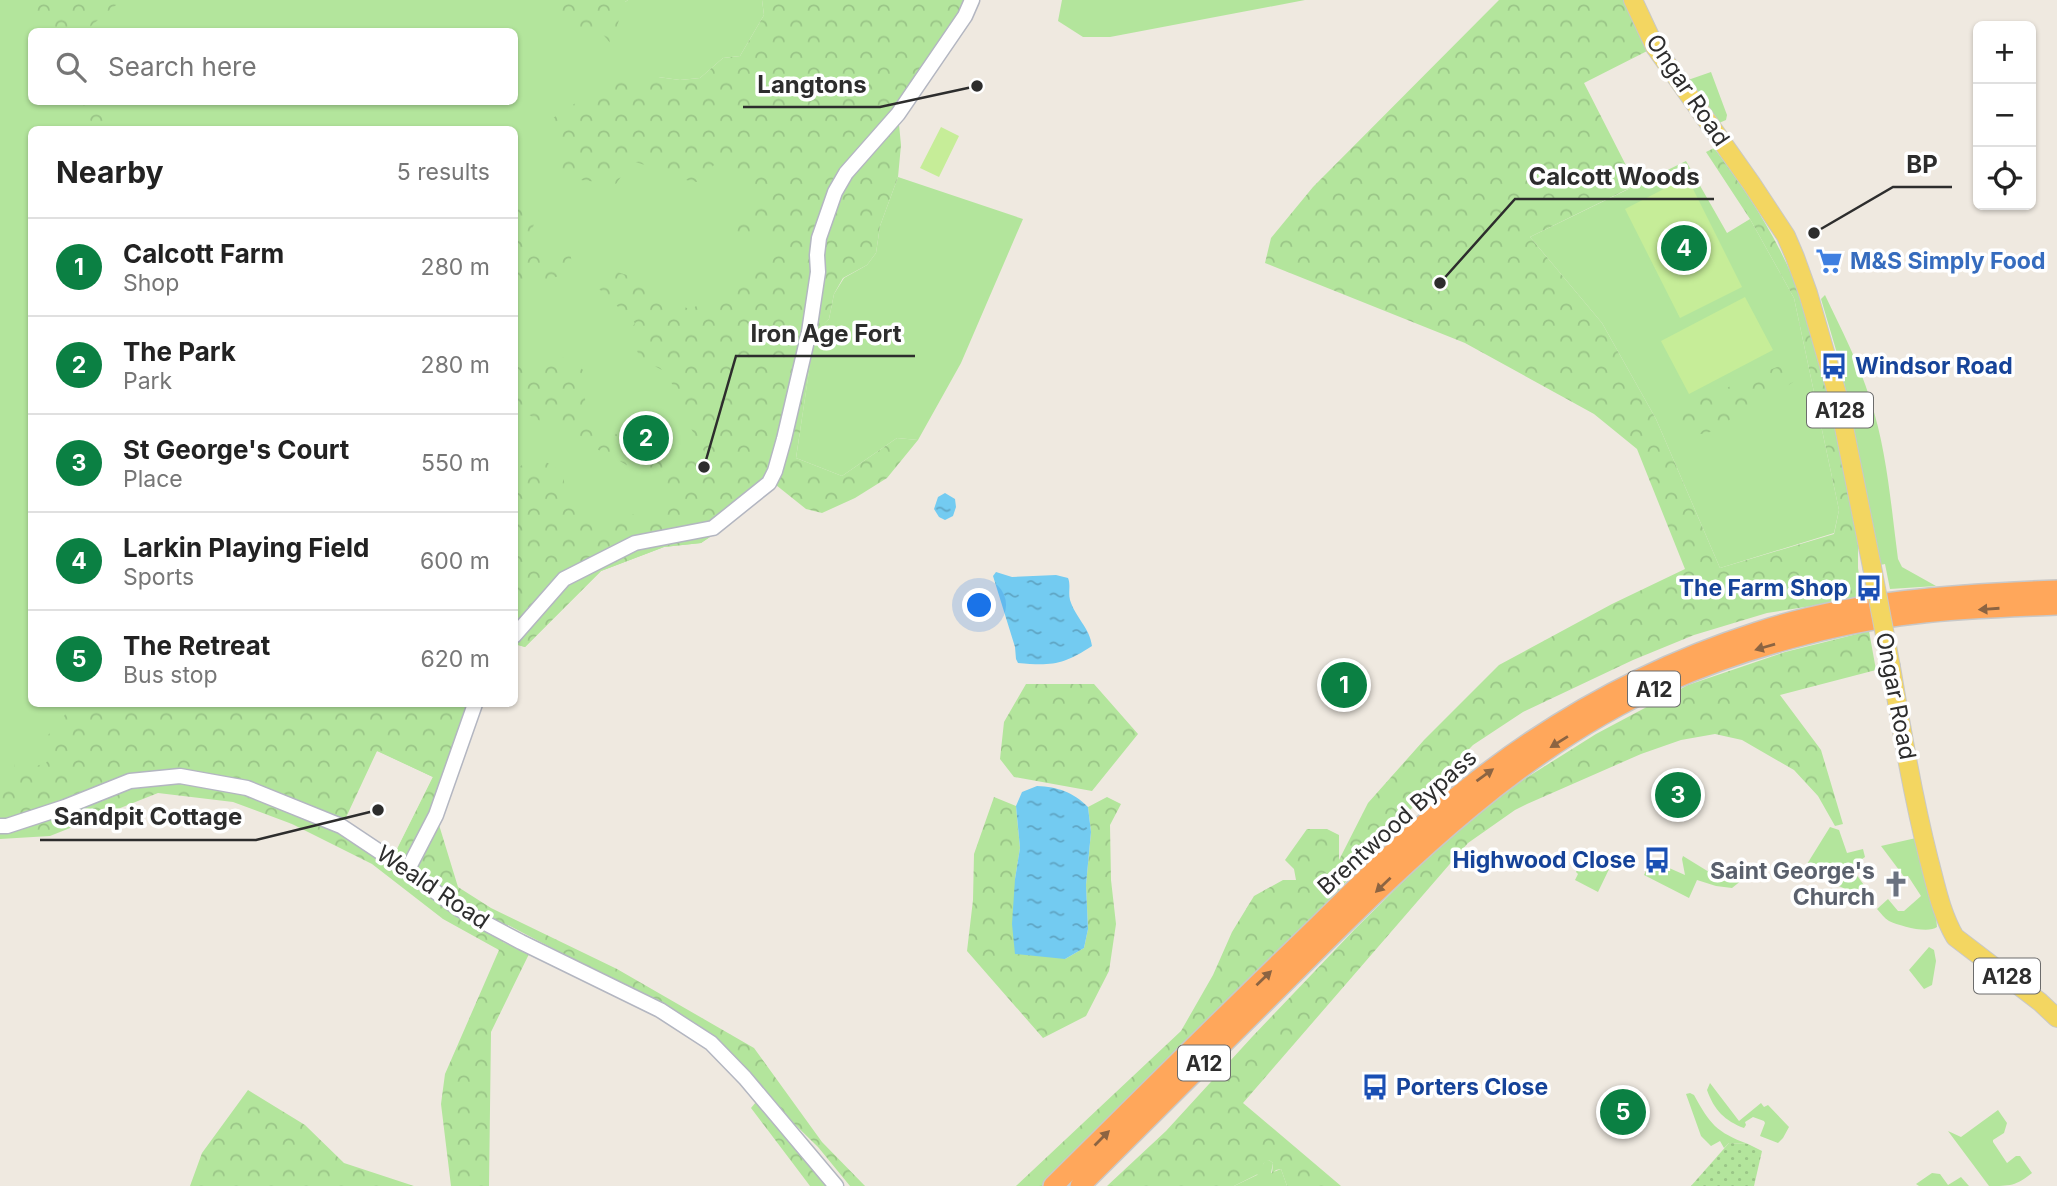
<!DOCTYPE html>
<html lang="en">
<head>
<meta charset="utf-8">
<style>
  :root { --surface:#fff; --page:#f6f6f6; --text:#222; --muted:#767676; --line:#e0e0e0; --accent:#0b8043 }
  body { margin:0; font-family:Inter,sans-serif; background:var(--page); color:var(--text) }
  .controls { position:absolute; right:21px; top:21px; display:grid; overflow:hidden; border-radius:10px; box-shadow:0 2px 5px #0004 }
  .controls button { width:63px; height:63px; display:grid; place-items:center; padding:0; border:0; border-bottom:2px solid var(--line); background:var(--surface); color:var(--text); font:35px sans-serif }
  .you { position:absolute; left:980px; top:606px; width:24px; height:24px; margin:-18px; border:5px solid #fff; border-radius:50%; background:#1a73e8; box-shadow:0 0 0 10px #1a73e833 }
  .badge { display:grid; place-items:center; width:46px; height:46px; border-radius:50%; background:var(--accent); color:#fff; font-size:23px; font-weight:700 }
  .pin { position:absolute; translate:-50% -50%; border:4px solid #fff; box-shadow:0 2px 7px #0006 }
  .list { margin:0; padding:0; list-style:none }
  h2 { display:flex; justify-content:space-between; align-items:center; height:91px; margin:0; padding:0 28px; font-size:30px }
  h2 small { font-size:23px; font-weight:400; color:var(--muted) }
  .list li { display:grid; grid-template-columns:46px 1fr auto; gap:21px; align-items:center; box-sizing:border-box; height:98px; padding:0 28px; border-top:2px solid var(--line) }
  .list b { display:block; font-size:26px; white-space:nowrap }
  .list p { margin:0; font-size:23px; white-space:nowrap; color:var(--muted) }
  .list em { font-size:23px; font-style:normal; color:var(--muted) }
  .icon { flex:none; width:38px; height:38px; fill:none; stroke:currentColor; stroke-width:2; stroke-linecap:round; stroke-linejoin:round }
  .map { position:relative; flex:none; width:2057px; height:1186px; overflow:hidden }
  .search { position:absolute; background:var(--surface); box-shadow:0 2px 5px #0004; left:28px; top:28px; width:490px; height:77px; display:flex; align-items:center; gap:18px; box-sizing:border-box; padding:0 24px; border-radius:10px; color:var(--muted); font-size:26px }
  .panel { position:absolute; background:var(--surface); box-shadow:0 2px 5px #0004; left:28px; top:126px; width:490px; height:581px; border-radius:10px }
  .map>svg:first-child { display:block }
  .grass { fill:#b3e59c; fill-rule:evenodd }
  .forest { fill:url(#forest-crowns); fill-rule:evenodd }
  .garden { fill:url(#garden-dots) }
  .pitch { fill:#c6ed98 }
  .water { fill:url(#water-ripples) }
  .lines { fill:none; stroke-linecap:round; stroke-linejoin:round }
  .minor-casing { stroke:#b3b6c1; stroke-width:17 }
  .major-casing { stroke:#c8c8c8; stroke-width:20 }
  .highway-casing { stroke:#c8c8c8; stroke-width:22 }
  .minor { stroke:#fff; stroke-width:14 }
  .major { stroke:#f3d661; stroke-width:18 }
  .highway { stroke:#ffa75b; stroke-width:19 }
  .major-bridge-casing { stroke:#c8c8c8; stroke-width:20; stroke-linecap:butt }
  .major-bridge { stroke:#f3d661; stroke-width:18 }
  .oneway { fill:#8c6442 }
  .labels { text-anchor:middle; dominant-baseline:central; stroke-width:7; stroke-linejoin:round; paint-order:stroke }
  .shield { fill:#fff; stroke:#6c6c6c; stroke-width:2 }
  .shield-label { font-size:21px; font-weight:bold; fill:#2d2d2d }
  .street-label { font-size:23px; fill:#2d2d2d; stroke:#fff }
  .shop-label { font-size:23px; font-weight:bold; fill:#366cbe; stroke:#fff; text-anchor:start }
  .transit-label { font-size:23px; font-weight:bold; fill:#164399; stroke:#fff; text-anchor:start }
  .worship-label { font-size:23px; font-weight:bold; fill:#5b616d; stroke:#fff; text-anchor:end }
  .leader { fill:none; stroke:#2d2d2d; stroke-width:2.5 }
  .callout-dot { fill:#2d2d2d; stroke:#fff; stroke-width:2.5 }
  .callout-label { font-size:24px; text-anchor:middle; font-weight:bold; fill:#2d2d2d; stroke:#fff; stroke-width:7; stroke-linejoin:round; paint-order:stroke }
</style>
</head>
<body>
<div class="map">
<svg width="2057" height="1186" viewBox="0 0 2057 1186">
  <defs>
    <pattern id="forest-crowns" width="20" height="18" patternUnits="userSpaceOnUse" patternTransform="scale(1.75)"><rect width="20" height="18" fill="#b3e59c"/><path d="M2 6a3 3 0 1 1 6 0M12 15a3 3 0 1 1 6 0" fill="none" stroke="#9ac587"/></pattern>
    <pattern id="garden-dots" width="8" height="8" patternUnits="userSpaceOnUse" patternTransform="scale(1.75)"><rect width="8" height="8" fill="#b3e59c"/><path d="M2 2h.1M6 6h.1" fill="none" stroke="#9ac587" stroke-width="1.8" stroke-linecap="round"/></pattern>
    <pattern id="water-ripples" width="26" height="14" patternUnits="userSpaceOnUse" patternTransform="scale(1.75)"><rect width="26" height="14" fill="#73cbf1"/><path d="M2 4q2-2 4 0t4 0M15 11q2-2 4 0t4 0" fill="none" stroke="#5fa5c4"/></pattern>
  </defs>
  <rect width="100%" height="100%" fill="#efe9e0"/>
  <path class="grass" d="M 0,0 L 609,0 L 625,2 L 628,0 L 762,0 L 764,15 L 740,56 L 723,58 L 700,78 L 680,80 L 658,77 L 831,202 L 738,518 L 701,543 L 664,547 L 601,571 L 525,647 L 514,644 L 514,130 L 32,130 L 32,704 L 475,704 L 392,860 L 433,777 L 378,751 L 247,788 L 95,794 L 0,786 ZM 32,32 L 514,32 L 514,102 L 32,102 Z
    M 1062,0 L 1305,0 L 1110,37 L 1083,37 L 1058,21 Z
    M 1711,72 L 1727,115 L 1726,120 L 1719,123 L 1688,80 Z
    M 1686,161 L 1727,233 L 1750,219 L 1794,298 L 1839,510 L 1834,533 L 1720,568 L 1656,419 L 1602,323 L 1530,237 Z
    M 898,177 L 1023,219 L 961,363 L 918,440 L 897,438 L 842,476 L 796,458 L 815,331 L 829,319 L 834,294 L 844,278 L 867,265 L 876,253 L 880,226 Z
    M 1825,295 C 1841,329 1859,363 1870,399 C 1887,450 1891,506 1898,559 L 1902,567 L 1936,586 L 1890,589 L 1885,564 L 1880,565 L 1841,367 L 1821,299 Z
    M 1830,827 L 1839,830 L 1847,853 L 1863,849 L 1865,857 L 1853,865 L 1856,874 L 1871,895 L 1869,903 C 1845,887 1828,879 1799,877 Z
    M 1916,838 L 1936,917 L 1937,927 C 1928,934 1900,926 1889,921 C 1884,918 1881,913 1877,909 L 1888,899 L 1898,911 L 1904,911 L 1921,896 L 1908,876 L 1905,878 L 1881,846 Z
    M 1683,856 L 1709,872 L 1715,863 L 1742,880 L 1732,888 L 1716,886 L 1697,880 L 1689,898 L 1644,875 L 1651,860 L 1685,875 L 1682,859 Z
    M 1600,860 L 1612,863 L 1598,892 L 1575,880 L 1578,874 L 1576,872 L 1580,863 Z
    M 1929,947 L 1934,950 L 1936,961 L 1932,985 L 1924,989 L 1909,970 Z
    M 1710,1083 L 1739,1121 L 1761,1103 L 1764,1107 L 1768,1105 L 1789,1127 L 1783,1138 L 1778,1143 L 1760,1136 L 1765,1123 L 1764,1121 L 1753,1117 L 1745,1122 L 1746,1125 L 1744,1128 C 1725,1121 1714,1110 1707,1090 Z
    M 1690,1093 L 1694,1095 C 1710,1124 1716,1132 1748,1144 L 1729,1143 L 1724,1148 L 1720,1141 L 1711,1146 L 1701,1136 L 1686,1094 Z
    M 1998,1110 L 2007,1123 L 2004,1133 L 1993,1140 L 1993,1142 L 2007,1163 L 2016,1156 L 2020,1156 L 2032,1173 C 2016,1186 2010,1186 1989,1186 L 1948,1131 L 1961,1137 Z
    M 1269,1160 L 1273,1163 L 1271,1173 L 1281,1169 L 1287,1186 L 1234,1186 L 1257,1175 L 1265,1161 Z
    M 1932,1173 L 1940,1174 L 1948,1185 L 1961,1177 L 1969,1186 L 1919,1186 L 1916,1184 Z"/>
  <path class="forest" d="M 22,0 L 122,0 L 85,31 L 53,32 Z
    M 556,0 L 628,0 L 625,2 L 611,44 L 600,31 L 565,27 L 561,5 Z
    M 762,0 L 972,0 L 898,114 L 901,145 L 898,177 L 880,226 L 876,253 L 867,265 L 843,278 L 834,294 L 829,319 L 815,332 L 796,458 L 842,476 L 897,438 L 918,440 L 887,478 L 855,498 L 822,513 L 806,509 L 776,485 L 752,503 L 738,518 L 701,543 L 664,547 L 601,571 L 525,647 L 515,644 L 515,469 C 537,457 543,457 563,474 C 568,512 570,510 605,521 L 626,510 L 647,523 L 668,496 L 659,484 L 606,453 L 569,438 L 524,412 L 515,401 L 515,361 L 518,358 L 533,360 L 540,366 L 557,357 L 572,359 L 584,371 L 586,422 L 597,429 L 614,433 L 658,457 L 695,461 L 708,458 L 683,415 L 678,392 L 662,370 L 641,359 L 628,333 L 635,323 L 597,287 L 602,267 L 633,277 L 692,311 L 702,298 L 715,300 C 734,274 739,273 770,270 L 774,252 L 772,245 L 765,240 L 745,238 L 733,229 L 737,213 L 763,198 L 744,180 L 716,163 L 697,182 L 669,177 L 648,166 L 632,161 L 616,184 C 602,182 567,180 557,174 L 562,161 L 553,118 L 583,98 L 617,79 L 634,85 L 658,77 L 680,80 L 700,78 L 723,58 L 740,56 L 764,15 Z
    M 1499,0 L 1633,0 L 1655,47 L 1584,83 L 1636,185 L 1530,237 L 1602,323 L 1656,419 L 1720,568 L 1834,534 L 1839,510 L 1794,298 L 1750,219 L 1706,152 L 1714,148 C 1748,193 1777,237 1798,290 C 1807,312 1811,335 1818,357 C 1822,373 1832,394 1831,409 L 1858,526 L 1858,568 L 1863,598 L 1767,613 L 1694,635 L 1633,660 L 1523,712 L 1473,745 L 1382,839 L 1328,903 L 1044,1186 L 1016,1186 L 1181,1031 L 1213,975 L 1232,932 L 1254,896 L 1283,880 L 1296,880 L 1294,869 L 1285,860 L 1307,829 L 1327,829 L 1339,835 L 1339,860 L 1368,803 L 1424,740 L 1499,665 L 1612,604 L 1685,569 L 1637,449 L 1594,414 L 1465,343 L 1265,263 L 1271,238 L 1313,187 Z
    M 76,102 L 101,102 L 120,129 L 97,129 Z
    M 514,183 L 536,216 L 531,235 L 534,247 L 570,251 L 573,271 L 550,279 L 524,282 L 515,288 Z
    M 1799,358 L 1805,375 L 1708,433 L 1680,437 L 1669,415 L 1702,398 Z
    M 1869,631 L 1876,670 L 1780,695 L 1821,750 L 1843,824 L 1835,826 L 1818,796 L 1794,770 L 1742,740 L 1715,734 L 1681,740 L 1641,754 L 1527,804 L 1515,810 L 1468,843 L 1243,1103 L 1341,1186 L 1287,1186 L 1281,1169 L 1276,1170 L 1272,1174 L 1273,1163 L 1269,1160 L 1264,1163 L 1260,1173 L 1234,1186 L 1107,1186 L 1166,1131 L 1252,1037 L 1355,929 L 1428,857 L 1499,795 L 1596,734 L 1688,685 L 1785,652 Z
    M 1026,684 L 1094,684 L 1138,734 L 1092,791 L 1014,777 L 1000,759 L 1004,722 Z
    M 71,704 L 475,704 L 436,815 L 458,887 L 491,908 L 617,969 L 754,1048 L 822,1142 L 865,1186 L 850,1186 L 818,1147 L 769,1099 L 733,1057 L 638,993 L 508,925 L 503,942 L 529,954 L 491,1032 L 489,1186 L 451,1186 L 441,1104 L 445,1074 L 499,950 L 443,919 L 372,864 L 292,824 L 233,802 L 158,793 L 50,836 L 0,839 L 0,786 L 13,786 L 15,762 L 27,761 L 33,767 L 46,763 L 49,758 L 42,755 L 39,744 L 60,723 ZM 377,751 L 433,777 L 392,859 L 342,826 Z
    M 994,797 L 1016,806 L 1020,848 L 1015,879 L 1065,959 L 1084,948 L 1088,929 L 1086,885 L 1091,832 L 1088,807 L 1107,797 L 1121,804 L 1110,825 L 1111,880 L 1116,924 L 1109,971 L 1086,1016 L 1043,1038 L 967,951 L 973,900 L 974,854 Z
    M 248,1090 L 305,1125 L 344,1163 L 414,1186 L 190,1186 L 202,1153 Z
    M 756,1102 L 796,1145 L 827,1186 L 810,1186 L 751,1108 Z"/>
  <path class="garden" d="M 1729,1143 L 1748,1144 L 1762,1151 L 1754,1186 L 1691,1186 Z"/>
  <path class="pitch" d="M 941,127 L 959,136 L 939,177 L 920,168 Z
    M 1687,177 L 1742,287 L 1680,318 L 1625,209 Z
    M 1745,297 L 1773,350 L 1689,394 L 1661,341 Z"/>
  <path class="water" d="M 945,493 L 955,499 L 956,507 L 953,516 L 945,520 L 939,517 L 934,509 L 938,497 Z
    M 996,572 L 1012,577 L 1056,575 L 1068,578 C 1071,585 1068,592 1070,600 C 1075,617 1090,628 1092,646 C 1063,665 1051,666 1018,663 L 1016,659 L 1015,647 L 993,576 Z
    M 1037,786 C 1058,787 1073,792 1088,807 L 1091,832 L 1086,885 L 1088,929 L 1084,948 L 1065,959 L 1015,954 L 1012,924 L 1015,879 L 1020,848 L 1016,806 L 1022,792 Z"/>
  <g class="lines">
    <g class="minor-casing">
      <path id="minor" d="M 514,636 L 564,579 L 635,543 L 713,528 L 769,483 L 775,471 L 784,439 L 809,332 L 818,272 L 817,255 L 819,238 L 835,192 L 846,173 L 898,114 L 965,16 L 972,0
        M 0,826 L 7,826 L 65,807 L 130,781 L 180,776 L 247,788 L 341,826 L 392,860 L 459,909 L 521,942 L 660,1010 L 711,1043 L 745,1078 L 836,1186
        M 407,871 L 436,815 L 475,704"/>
    </g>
    <g class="major-casing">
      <path id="major" d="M 1633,0 L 1655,47 L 1751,183 L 1786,236 L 1795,257 L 1808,293 L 1838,397 L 1872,567
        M 1891,667 C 1902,732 1913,797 1929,860 C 1936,886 1941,913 1955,937 L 2040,1002 L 2057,1018"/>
    </g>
    <g class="highway-casing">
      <path id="highway" d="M 1053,1186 C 1135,1105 1217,1023 1300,943 C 1354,891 1406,836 1465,790 C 1552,720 1651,666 1757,632 C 1854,600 1956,594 2057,590
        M 1080,1186 C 1150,1116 1220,1047 1290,977 C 1403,865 1517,749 1665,683 C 1739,650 1835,623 1915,614 C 1962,608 2010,607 2057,605"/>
    </g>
    <use href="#minor" class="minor"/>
    <use href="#major" class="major"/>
    <use href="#highway" class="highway"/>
    <g class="major-bridge-casing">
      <path id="major-bridge" d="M 1872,567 L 1891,667"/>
    </g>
    <use href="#major-bridge" class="major-bridge"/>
  </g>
  <defs><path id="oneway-solid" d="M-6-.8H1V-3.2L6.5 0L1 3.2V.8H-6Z" transform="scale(1.75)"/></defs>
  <g class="oneway">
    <use href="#oneway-solid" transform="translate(1989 609) rotate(176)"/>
    <use href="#oneway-solid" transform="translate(1765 647) rotate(164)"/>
    <use href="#oneway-solid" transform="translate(1559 742) rotate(148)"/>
    <use href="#oneway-solid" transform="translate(1485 775) rotate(-36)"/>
    <use href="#oneway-solid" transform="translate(1383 885) rotate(136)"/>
    <use href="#oneway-solid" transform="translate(1264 978) rotate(-44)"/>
    <use href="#oneway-solid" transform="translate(1102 1138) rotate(-45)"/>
  </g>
  <defs>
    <g id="supermarket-bare" transform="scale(2.1)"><path d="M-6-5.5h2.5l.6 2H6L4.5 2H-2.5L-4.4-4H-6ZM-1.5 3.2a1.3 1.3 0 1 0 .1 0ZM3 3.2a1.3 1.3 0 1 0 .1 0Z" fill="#3f7fe0" stroke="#fff" stroke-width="2.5" paint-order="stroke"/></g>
    <g id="bus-bare" transform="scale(2.1)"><path d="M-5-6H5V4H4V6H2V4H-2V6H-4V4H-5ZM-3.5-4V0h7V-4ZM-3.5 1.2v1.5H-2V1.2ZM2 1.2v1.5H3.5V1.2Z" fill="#1a4fb4" stroke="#fff" stroke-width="2.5" paint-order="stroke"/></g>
    <g id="church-bare" transform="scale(2.1)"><path d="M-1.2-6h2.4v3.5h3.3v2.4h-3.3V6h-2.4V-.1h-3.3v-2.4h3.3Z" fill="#6b7280" stroke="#fff" stroke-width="2.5" paint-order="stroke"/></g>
  </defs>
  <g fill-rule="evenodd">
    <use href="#supermarket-bare" x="1829" y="261"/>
    <use href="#bus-bare" x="1834" y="366"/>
    <use href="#bus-bare" x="1869" y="588"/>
    <use href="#bus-bare" x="1657" y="860"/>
    <use href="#church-bare" x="1896" y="884"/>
    <use href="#bus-bare" x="1375" y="1087"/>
  </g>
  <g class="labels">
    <g class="shield">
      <rect x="1807" y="392.5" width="66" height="35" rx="5"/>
      <rect x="1628" y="671.5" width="52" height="35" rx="5"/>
      <rect x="1974" y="958.5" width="66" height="35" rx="5"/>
      <rect x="1178" y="1045.5" width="52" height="35" rx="5"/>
    </g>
    <g class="shield-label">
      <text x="1840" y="410">A128</text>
      <text x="1654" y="689">A12</text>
      <text x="2007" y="976">A128</text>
      <text x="1204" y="1063">A12</text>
    </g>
    <g class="street-label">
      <text transform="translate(1688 90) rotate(56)">Ongar Road</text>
      <text transform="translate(1896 696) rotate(79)">Ongar Road</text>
      <text transform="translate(1397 822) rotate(-42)">Brentwood Bypass</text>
      <text transform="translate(433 887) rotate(34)">Weald Road</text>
    </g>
    <g class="shop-label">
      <text x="1850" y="261">M&amp;S Simply Food</text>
    </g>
    <g class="transit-label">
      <text x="1855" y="366">Windsor Road</text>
      <text x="1848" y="588" text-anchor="end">The Farm Shop</text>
      <text x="1636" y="860" text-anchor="end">Highwood Close</text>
      <text x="1396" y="1087">Porters Close</text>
    </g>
    <g class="worship-label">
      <text x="1875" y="871">Saint George's<tspan x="1875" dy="26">Church</tspan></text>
    </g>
  </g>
  <path class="leader" d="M977 86L880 107H743M1814 233L1893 187H1952M1440 283L1515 199H1714M704 467L736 356H915M378 810L256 840H40"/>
  <g class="callout-dot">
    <circle cx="977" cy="86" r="7"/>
    <circle cx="1814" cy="233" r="7"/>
    <circle cx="1440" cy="283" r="7"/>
    <circle cx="704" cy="467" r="7"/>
    <circle cx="378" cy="810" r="7"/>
  </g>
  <g class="callout-label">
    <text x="812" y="93">Langtons</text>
    <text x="1922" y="173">BP</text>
    <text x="1614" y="185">Calcott Woods</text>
    <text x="826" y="342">Iron Age Fort</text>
    <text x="148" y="825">Sandpit Cottage</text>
  </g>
</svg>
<div class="controls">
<button>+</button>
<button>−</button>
<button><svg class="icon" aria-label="locate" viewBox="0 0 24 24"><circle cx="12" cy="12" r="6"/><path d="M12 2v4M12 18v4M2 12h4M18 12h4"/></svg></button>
</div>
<div class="you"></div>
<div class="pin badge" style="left:1344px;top:685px">1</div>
<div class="pin badge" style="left:646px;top:438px">2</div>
<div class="pin badge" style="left:1678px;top:795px">3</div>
<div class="pin badge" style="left:1684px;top:248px">4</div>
<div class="pin badge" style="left:1623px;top:1112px">5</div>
<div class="search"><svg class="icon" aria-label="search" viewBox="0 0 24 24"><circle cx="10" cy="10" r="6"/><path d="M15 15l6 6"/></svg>Search here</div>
<section class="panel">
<h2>Nearby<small>5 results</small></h2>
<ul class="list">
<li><span class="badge">1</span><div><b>Calcott Farm</b><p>Shop</p></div><em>280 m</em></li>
<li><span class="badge">2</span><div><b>The Park</b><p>Park</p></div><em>280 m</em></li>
<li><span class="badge">3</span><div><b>St George's Court</b><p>Place</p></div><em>550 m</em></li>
<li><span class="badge">4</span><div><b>Larkin Playing Field</b><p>Sports</p></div><em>600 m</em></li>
<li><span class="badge">5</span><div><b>The Retreat</b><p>Bus stop</p></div><em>620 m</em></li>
</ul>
</section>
</div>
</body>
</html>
